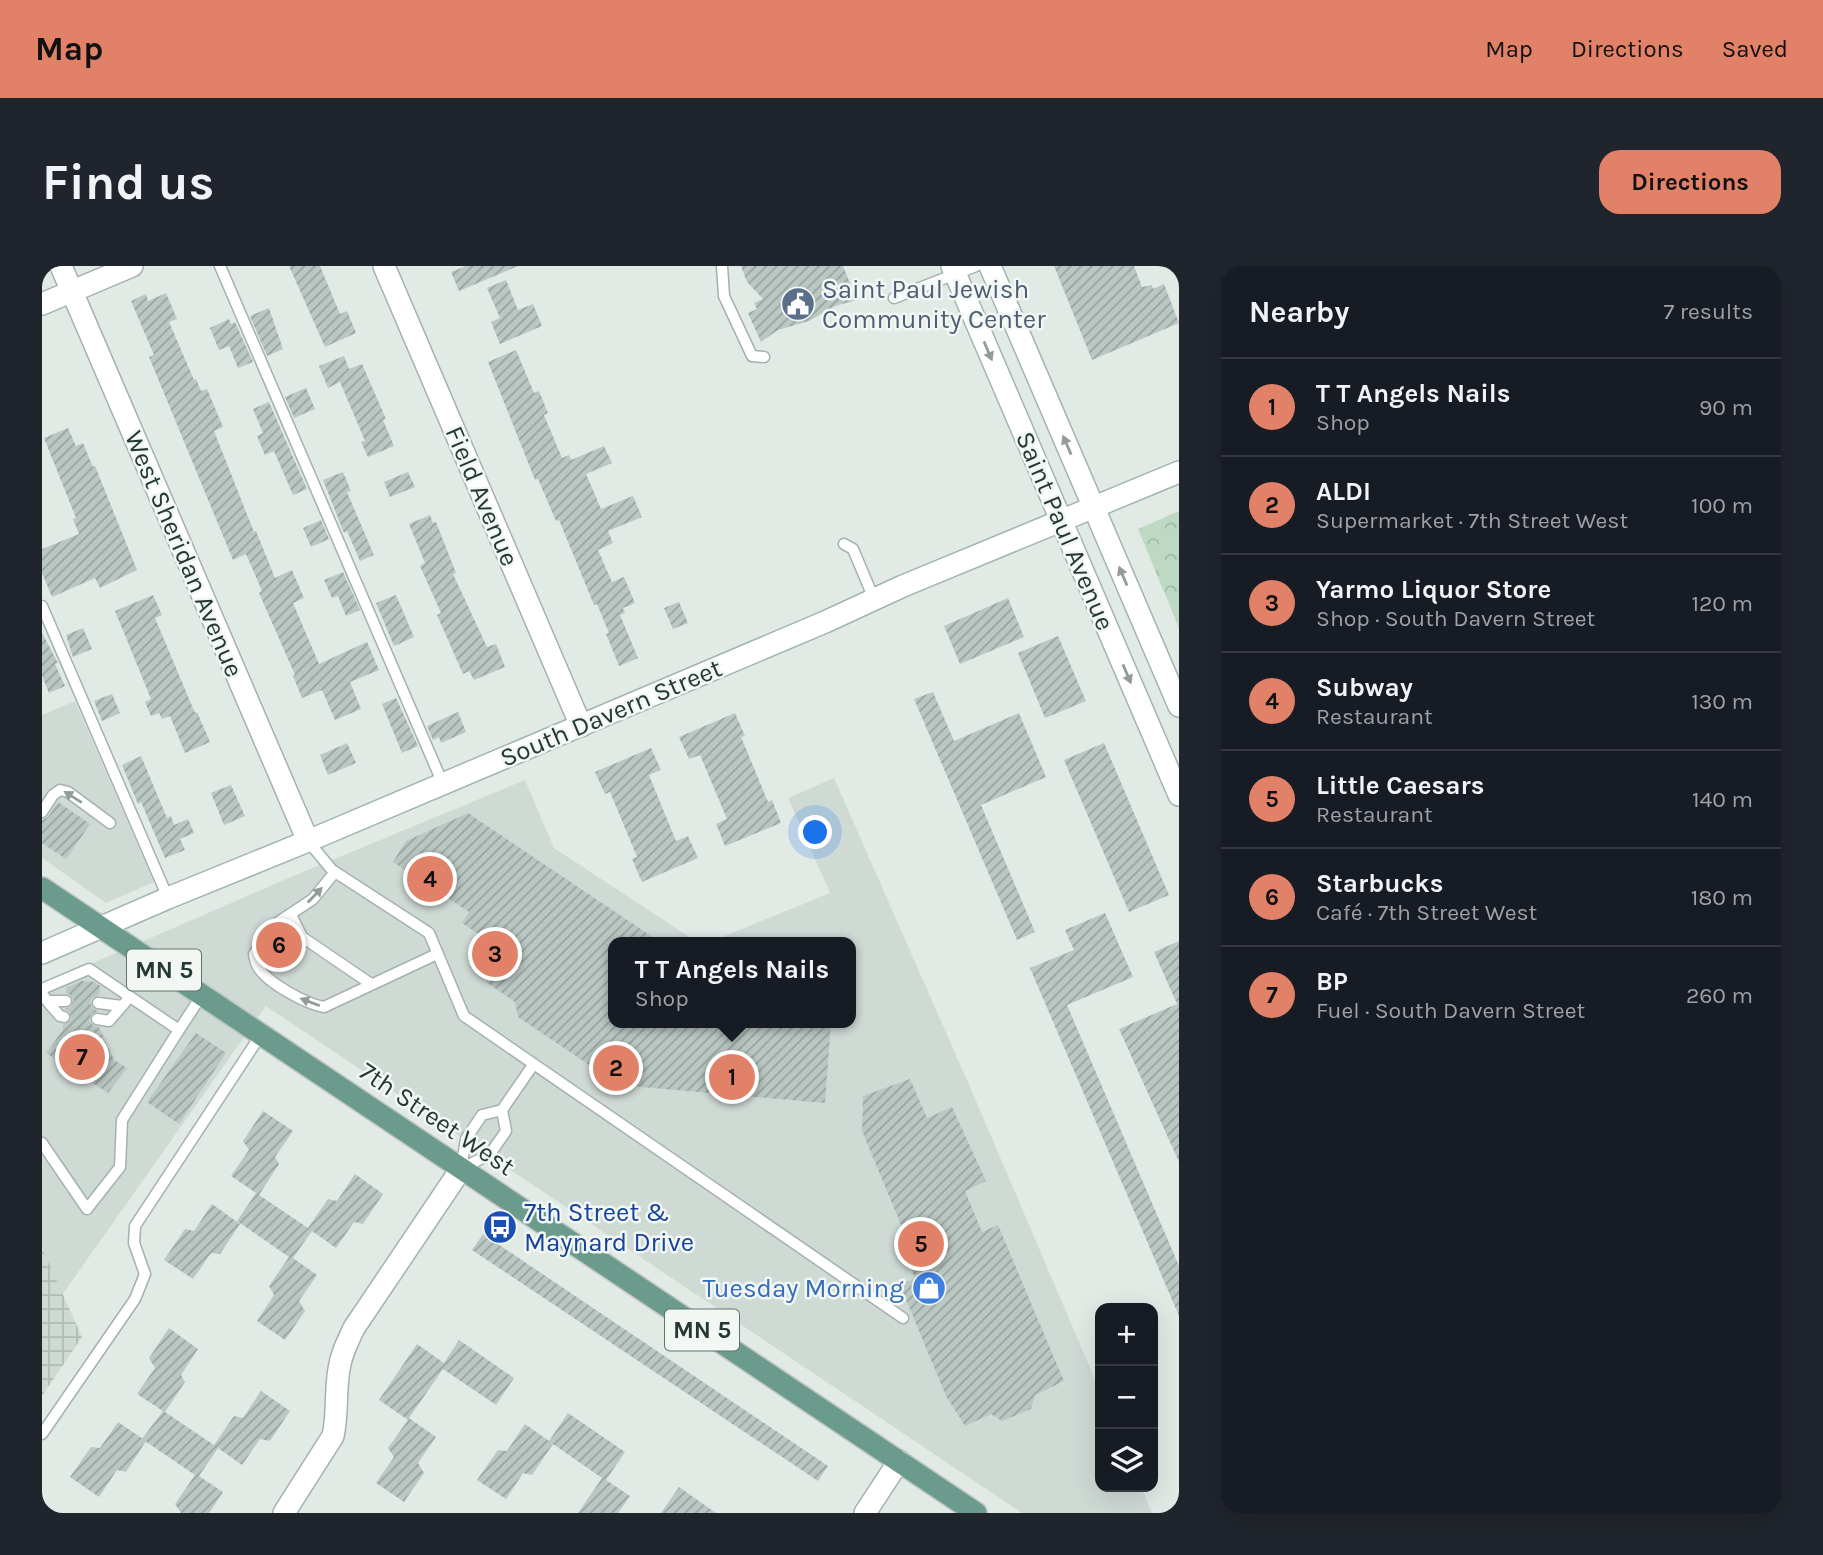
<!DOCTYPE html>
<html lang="en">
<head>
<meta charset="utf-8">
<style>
  :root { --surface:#171b24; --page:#20242c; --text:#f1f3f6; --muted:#9ea1a6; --line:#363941; --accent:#e18168 }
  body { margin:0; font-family:Karla,sans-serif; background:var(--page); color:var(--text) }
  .controls { position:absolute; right:21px; bottom:21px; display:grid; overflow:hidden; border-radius:14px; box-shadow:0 7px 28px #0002 }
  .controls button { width:63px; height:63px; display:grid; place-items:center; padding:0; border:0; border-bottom:2px solid var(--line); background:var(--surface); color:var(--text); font:35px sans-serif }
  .you { position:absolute; left:774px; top:567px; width:24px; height:24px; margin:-18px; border:5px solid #fff; border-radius:50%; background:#1a73e8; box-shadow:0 0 0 10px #1a73e833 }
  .badge { display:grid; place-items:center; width:46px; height:46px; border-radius:50%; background:var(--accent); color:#111; font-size:23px; font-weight:700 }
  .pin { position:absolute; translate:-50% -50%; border:4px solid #fff; box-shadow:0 2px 7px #0006 }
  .popup { position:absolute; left:566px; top:671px; width:248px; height:91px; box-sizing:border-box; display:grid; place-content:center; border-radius:14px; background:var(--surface); filter:drop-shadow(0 2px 5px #0005); font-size:23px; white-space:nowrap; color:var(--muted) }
  .popup b { font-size:26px; color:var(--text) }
  .popup::after { content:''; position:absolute; left:50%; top:100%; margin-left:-14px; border:14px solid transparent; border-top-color:var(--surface) }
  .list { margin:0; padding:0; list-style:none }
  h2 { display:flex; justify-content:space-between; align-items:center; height:91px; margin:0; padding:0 28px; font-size:30px }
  h2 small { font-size:23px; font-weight:400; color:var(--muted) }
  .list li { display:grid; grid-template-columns:46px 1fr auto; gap:21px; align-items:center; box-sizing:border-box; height:98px; padding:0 28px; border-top:2px solid var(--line) }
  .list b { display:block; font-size:26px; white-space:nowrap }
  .list p { margin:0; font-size:23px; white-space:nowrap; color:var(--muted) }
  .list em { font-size:23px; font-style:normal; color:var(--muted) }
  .icon { flex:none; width:38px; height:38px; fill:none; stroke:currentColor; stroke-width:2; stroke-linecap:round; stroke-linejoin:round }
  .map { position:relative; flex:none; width:1137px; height:1247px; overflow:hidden; border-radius:21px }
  header { display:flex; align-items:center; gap:42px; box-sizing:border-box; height:98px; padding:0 35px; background:var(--accent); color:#111 }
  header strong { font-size:33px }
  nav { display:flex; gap:38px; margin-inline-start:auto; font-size:24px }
  .intro { display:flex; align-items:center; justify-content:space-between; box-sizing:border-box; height:168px; padding:0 42px }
  h1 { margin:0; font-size:49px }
  .button { padding:18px 32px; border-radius:21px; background:var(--accent); color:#111; font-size:24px; font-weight:700 }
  main { display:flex; gap:42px; padding:0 42px }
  aside { flex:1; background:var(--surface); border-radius:21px; box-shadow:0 7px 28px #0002 }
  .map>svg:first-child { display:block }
  .built { fill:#d0dad5 }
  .industrial { fill:url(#industrial-grid) }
  .forest { fill:url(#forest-crowns) }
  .building { fill:url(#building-hatch) }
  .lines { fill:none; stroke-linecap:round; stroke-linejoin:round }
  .lane-casing { stroke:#a5b1ac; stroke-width:13 }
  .street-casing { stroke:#a5b1ac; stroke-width:24 }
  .secondary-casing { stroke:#a2b5ad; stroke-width:24 }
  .primary-casing { stroke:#bdc4c2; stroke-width:24 }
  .lane { stroke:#fff; stroke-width:10 }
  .street { stroke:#fff; stroke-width:21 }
  .secondary { stroke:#fff; stroke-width:21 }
  .primary { stroke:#6b9b8c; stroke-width:21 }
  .oneway { fill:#929c98 }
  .labels { text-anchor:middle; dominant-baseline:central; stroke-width:5; stroke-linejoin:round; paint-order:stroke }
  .shield { fill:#f2f7f4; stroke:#62726c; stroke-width:2 }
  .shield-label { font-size:24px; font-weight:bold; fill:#243932 }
  .service-label { font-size:26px; fill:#4e5e75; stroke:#f2f7f4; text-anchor:start }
  .street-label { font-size:26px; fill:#243932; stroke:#f2f7f4 }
  .transit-label { font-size:26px; fill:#164399; stroke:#f2f7f4; text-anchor:start }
  .shop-label { font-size:26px; fill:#366cbe; stroke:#f2f7f4; text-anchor:end }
</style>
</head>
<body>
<header>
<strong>Map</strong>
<nav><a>Map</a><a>Directions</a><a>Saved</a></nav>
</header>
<div class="intro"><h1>Find us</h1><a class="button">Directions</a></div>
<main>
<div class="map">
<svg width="1137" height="1247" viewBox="0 0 1137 1247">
  <defs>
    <pattern id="industrial-grid" width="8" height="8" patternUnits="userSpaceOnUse" patternTransform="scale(1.75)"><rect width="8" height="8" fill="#d0dad5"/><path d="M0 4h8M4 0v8" fill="none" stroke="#b2bcb7"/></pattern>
    <pattern id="forest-crowns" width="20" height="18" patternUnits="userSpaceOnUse" patternTransform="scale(1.75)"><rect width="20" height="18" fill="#bdd9c3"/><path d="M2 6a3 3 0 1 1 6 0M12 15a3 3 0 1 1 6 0" fill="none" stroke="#a2bba8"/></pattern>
    <pattern id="building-hatch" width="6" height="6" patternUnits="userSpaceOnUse" patternTransform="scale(1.75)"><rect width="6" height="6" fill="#bac7c2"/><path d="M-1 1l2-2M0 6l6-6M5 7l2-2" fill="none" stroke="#97a39e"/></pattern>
  </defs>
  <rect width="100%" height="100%" fill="#e2eae6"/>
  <path class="built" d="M 33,435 L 112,616 L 64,637 L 0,592 L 0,449 Z
    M 792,512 L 928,821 L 1058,1125 L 1058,1221 L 1099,1221 L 1110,1247 L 980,1247 L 224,740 L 20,1029 L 0,982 L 0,719 L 249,611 L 483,514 L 512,582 L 655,676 L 571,676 L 571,757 L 809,757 L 809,676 L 668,676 L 788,627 L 746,532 Z"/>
  <path class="industrial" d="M 0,982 L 40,1071 L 0,1130 Z"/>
  <path class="forest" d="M 1137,245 L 1137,362 L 1096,263 Z"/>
  <path class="building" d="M 247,0 L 278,0 L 298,48 L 305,45 L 314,67 L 283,81 Z
    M 424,0 L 476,0 L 417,25 L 409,6 Z
    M 699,0 L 801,0 L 815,34 L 793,40 L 767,55 L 736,64 L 719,76 L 706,47 L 715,43 L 712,37 L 721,33 L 705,16 Z
    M 1012,0 L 1092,0 L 1100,21 L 1110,19 L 1111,23 L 1122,18 L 1137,57 L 1050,94 Z
    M 464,14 L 476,44 L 491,38 L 500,60 L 458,78 L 449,56 L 458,52 L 445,22 Z
    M 124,27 L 135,53 L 127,56 L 152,114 L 154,113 L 159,125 L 165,123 L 181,161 L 172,165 L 212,266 L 214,265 L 233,312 L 250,304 L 262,332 L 251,337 L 277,398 L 325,376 L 337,404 L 308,416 L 319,443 L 293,454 L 280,424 L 260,432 L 251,410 L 253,409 L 217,327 L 220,325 L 204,288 L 191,294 L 107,91 L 112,89 L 89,35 L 104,28 L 106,35 Z
    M 227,42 L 241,83 L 225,90 L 208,50 Z
    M 187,53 L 189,58 L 193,56 L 211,96 L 196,102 L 187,80 L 177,84 L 168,62 Z
    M 474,84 L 492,127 L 497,125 L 506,147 L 502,149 L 520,192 L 527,189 L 529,194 L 562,180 L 570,197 L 544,208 L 559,243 L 591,230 L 600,251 L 566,265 L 571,277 L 556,284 L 570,316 L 582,311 L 593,337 L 581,342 L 583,347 L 578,349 L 596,392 L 577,400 L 564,368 L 567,367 L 555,338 L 552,339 L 517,254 L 514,255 L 496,213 L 493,214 L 446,96 Z
    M 302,90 L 307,103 L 320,98 L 344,153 L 341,154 L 352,180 L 326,191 L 319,176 L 323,175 L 298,116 L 286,122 L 277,100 Z
    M 264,122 L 273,143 L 252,152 L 243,131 Z
    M 227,136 L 265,223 L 251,229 L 232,185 L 223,189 L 215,170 L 221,167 L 211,143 Z
    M 26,162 L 34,180 L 41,177 L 51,201 L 53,200 L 95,304 L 58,322 L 53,312 L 10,331 L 0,307 L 0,283 L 37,268 L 31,253 L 34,252 L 2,172 Z
    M 301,206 L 309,225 L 305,226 L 332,289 L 318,295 L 305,265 L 302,267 L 281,214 Z
    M 366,206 L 373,221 L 348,231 L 342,216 Z
    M 388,249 L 391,257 L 394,256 L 414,307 L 411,308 L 445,381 L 454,378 L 463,401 L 432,414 L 427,405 L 421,408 L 395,349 L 399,347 L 378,300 L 383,297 L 367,258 Z
    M 279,254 L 287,273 L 269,281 L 261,262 Z
    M 301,306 L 318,344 L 304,350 L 296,330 L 290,332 L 282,314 Z
    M 111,329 L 120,349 L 113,352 L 153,447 L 155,446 L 168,476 L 143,487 L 128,450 L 120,453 L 117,447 L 109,450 L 103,436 L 109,433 L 73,345 Z
    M 354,329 L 372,371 L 352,380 L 334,337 Z
    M 966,332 L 982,371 L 918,398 L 902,360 Z
    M 637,336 L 646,357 L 631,363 L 622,342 Z
    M 41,362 L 50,383 L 31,391 L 24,369 Z
    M 0,367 L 16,397 L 13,398 L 23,420 L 7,427 L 0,410 Z
    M 1016,370 L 1044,435 L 1003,452 L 976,387 Z
    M 891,426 L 912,475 L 977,447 L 1004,511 L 939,539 L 993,666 L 975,674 L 872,433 Z
    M 70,428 L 78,447 L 60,455 L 52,435 Z
    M 354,432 L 376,480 L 360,487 L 340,438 Z
    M 416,446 L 424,466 L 399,477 L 397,471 L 391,474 L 385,460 Z
    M 693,447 L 703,470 L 699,471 L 726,536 L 730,534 L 739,557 L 683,580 L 674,558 L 685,553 L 658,489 L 647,493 L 637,471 Z
    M 305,477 L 314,497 L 286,509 L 278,489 Z
    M 1062,477 L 1127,629 L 1087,646 L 1022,494 Z
    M 609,482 L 619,504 L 607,509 L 634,575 L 646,570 L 656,592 L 600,616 L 590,593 L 595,591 L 568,526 L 563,528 L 553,506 Z
    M 99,490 L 125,552 L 129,550 L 132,559 L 146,553 L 152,567 L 138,573 L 143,584 L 123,592 L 99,536 L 96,538 L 80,499 Z
    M 189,519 L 203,550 L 182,559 L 169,527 Z
    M 16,536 L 48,558 L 24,593 L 0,577 L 0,554 L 6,551 Z
    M 426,547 L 618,676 L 571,676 L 571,757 L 698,757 L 728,761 L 729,757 L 789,757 L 783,837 L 577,819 L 476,751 L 473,736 L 444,716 L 454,702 L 433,687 L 442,672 L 420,657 L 427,646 L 351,596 L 364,575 Z
    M 1063,647 L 1091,711 L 1025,739 L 1137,1000 L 1137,1050 L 988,702 L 1032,684 L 1023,664 Z
    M 1137,675 L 1137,896 L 1077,763 L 1135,738 L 1112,686 Z
    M 40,715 L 52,716 L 58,720 L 57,729 L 50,732 L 48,737 L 51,743 L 56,745 L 49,748 L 47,755 L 51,759 L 57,761 L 72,794 L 85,802 L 66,827 L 4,787 L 21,764 L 21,759 L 29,754 L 28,746 L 23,743 L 28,741 L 32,734 L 28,729 L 24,727 L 25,721 Z
    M 154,767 L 184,787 L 137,858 L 105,836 Z
    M 868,813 L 885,852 L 910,841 L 944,915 L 923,925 L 940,966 L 956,959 L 1022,1115 L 993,1129 L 989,1143 L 960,1155 L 949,1148 L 923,1160 L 904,1130 L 858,1019 L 873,1012 L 858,977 L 865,973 L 820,865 L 821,830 Z
    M 221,845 L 251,865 L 233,891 L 237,898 L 217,929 L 266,962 L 286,933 L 295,935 L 313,908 L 341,928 L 321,958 L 312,956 L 294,982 L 270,965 L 251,992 L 275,1009 L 257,1035 L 263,1045 L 243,1074 L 215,1055 L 232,1029 L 227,1020 L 247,991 L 195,955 L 214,927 L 189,910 L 207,884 L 201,875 Z
    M 170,938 L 198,958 L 178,988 L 169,987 L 151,1013 L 122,994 L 143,963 L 152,965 Z
    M 441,968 L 786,1200 L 776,1215 L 430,984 Z
    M 127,1062 L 156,1083 L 139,1109 L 143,1116 L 123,1146 L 172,1179 L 192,1150 L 201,1152 L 219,1125 L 248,1145 L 228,1175 L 218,1173 L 200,1199 L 176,1182 L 157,1210 L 181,1226 L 167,1247 L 139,1247 L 133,1238 L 153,1209 L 100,1173 L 121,1145 L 95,1128 L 113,1102 L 107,1092 Z
    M 417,1074 L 472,1112 L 454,1139 L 401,1103 L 367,1152 L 394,1171 L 376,1197 L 382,1207 L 362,1236 L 334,1217 L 352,1191 L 346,1182 L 366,1154 L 337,1134 L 375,1078 L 402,1097 Z
    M 526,1147 L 583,1186 L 564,1214 L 588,1230 L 576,1247 L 536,1247 L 560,1212 L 511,1178 L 490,1209 L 481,1207 L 464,1233 L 435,1214 L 456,1184 L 465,1185 L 483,1158 L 507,1175 Z
    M 76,1156 L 104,1175 L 84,1206 L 75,1204 L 57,1231 L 28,1211 L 49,1181 L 58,1182 Z
    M 637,1221 L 674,1247 L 619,1247 Z"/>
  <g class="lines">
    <g class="lane-casing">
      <path id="lane" d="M 178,0 L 401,518
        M 680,0 L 682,30 L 710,90 L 722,91
        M 852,32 L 934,0
        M 802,278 L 811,283 L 832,333
        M 0,340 L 126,632
        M 0,546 L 11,529 L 18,524 L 26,526 L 68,557
        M 266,575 L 290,604 L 387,667 L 422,750 L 861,1052
        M 293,606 L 271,633 L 232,659 L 212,688 C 212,689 214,698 215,699 C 223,716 264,738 282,741 L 395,688
        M 249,649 L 260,671 L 329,718
        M 0,723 L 47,703 L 137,764 L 160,729
        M 0,727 L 5,735 L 24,735
        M 5,735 L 18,750 L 22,751
        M 56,737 L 80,740 L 88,731
        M 55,753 L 67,755 L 80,740
        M 0,877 L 45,943 L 78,901 L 80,854 L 137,764
        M 419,903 L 424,873 L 440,849 L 460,844 L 491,799
        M 419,903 L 448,888 L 464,865 L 460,844
        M 0,1168 L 93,1033 L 103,1008 L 92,977 L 93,960 L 220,767"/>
    </g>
    <g class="street-casing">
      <path id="street" d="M 19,0 L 266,575
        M 342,0 L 539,460
        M 0,38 L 90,0
        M 242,1247 L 291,1170 C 296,1148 293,1126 297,1103 C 299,1088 306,1075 312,1062 L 419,903
        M 823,1247 L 857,1195"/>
    </g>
    <g class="secondary-casing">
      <path id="secondary" d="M 910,0 L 1137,529
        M 948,0 L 1137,440
        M 0,687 L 126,632 L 266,575 L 783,356 L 861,320 L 1137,206"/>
    </g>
    <g class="primary-casing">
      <path id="primary" d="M 0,622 L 934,1247"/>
    </g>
    <use href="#lane" class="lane"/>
    <use href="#street" class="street"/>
    <use href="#secondary" class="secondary"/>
    <use href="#primary" class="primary"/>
  </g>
  <defs><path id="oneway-solid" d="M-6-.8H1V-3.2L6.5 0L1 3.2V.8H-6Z" transform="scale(1.75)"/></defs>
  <g class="oneway">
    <use href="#oneway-solid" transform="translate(946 85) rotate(67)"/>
    <use href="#oneway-solid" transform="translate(1025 179) rotate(-113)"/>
    <use href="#oneway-solid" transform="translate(1081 310) rotate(-113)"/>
    <use href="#oneway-solid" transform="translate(1085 408) rotate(67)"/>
    <use href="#oneway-solid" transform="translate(31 531) rotate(-148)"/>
    <use href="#oneway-solid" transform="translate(273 629) rotate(-46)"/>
    <use href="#oneway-solid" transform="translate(268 736) rotate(-159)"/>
  </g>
  <defs>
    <g id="civic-disc" transform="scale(1.75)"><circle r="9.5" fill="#5c6f8a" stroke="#f2f7f4"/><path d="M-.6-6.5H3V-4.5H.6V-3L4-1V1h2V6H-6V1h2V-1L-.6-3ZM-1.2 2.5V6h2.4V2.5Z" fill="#fff"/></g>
    <g id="bus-disc" transform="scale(1.75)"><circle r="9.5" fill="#1a4fb4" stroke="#f2f7f4"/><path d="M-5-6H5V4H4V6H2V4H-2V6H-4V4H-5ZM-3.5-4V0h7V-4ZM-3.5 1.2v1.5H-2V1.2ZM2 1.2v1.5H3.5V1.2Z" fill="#fff"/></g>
    <g id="shop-disc" transform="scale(1.75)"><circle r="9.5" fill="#3f7fe0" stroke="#f2f7f4"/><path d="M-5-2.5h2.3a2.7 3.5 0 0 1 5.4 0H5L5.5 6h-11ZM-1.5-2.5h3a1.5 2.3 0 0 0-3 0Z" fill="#fff"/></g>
  </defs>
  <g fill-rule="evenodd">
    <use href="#civic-disc" x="756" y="38"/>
    <use href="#bus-disc" x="458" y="961"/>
    <use href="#shop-disc" x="887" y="1022"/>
  </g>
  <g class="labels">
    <g class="shield">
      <rect x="85" y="683.5" width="74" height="41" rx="5"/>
      <rect x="623" y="1043.5" width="74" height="41" rx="5"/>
    </g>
    <g class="shield-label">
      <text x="122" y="704">MN 5</text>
      <text x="660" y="1064">MN 5</text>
    </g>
    <g class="service-label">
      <text x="780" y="23">Saint Paul Jewish<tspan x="780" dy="30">Community Center</tspan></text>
    </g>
    <g class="street-label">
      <text transform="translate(440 230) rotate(67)">Field Avenue</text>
      <text transform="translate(1023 265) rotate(67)">Saint Paul Avenue</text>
      <text transform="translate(142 288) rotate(67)">West Sheridan Avenue</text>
      <text transform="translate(569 447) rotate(-23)">South Davern Street</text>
      <text transform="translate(395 853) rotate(34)">7th Street West</text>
    </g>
    <g class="transit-label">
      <text x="482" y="946">7th Street &amp;<tspan x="482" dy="30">Maynard Drive</tspan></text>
    </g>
    <g class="shop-label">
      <text x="862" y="1022">Tuesday Morning</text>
    </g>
  </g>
</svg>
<div class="controls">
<button>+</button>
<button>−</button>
<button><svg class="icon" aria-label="layers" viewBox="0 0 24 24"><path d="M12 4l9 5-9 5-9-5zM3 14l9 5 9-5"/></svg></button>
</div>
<div class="you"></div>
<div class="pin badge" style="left:690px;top:811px">1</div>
<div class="popup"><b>T T Angels Nails</b>Shop</div>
<div class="pin badge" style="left:574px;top:802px">2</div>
<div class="pin badge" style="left:453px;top:688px">3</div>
<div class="pin badge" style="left:388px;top:613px">4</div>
<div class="pin badge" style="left:879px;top:978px">5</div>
<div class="pin badge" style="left:237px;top:679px">6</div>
<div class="pin badge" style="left:40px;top:791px">7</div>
</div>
<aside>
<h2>Nearby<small>7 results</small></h2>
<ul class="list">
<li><span class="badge">1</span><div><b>T T Angels Nails</b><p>Shop</p></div><em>90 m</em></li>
<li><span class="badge">2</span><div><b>ALDI</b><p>Supermarket · 7th Street West</p></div><em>100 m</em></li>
<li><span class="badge">3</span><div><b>Yarmo Liquor Store</b><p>Shop · South Davern Street</p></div><em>120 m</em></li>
<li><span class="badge">4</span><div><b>Subway</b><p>Restaurant</p></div><em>130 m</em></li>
<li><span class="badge">5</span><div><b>Little Caesars</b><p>Restaurant</p></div><em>140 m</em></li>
<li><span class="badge">6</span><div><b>Starbucks</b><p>Café · 7th Street West</p></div><em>180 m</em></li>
<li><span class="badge">7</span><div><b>BP</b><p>Fuel · South Davern Street</p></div><em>260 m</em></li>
</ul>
</aside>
</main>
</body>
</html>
